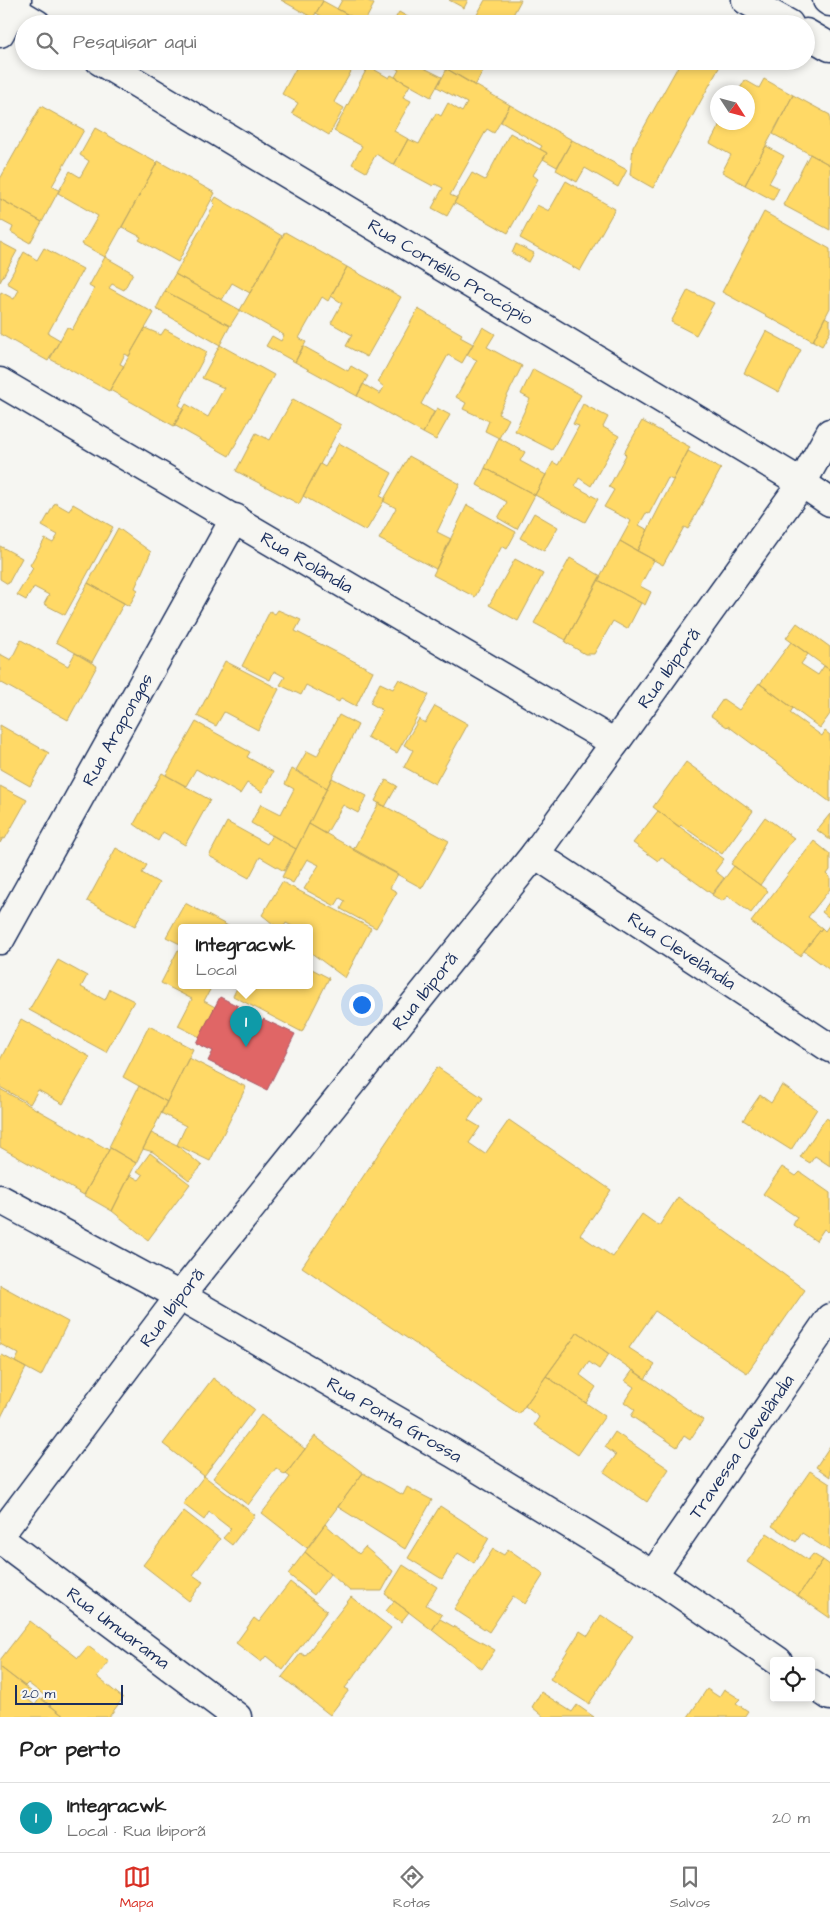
<!DOCTYPE html>
<html lang="pt">
<head>
<meta charset="utf-8">
<style>
  :root { --surface:#fff; --page:#f6f6f6; --text:#222; --muted:#767676; --line:#e0e0e0; --accent:#d93025 }
  body { margin:0; font-family:"Architects Daughter",sans-serif; background:var(--page); color:var(--text) }
  .controls { position:absolute; right:15px; bottom:15px; display:grid; overflow:hidden; border-radius:5px; box-shadow:0 2px 8px #0003 }
  .controls button { width:45px; height:45px; display:grid; place-items:center; padding:0; border:0; border-bottom:1px solid var(--line); background:var(--surface); color:var(--text); font:25px sans-serif }
  .compass { position:absolute; left:710px; top:85px; width:45px; height:45px; border-radius:50%; background:var(--surface); box-shadow:0 2px 8px #0003; rotate:126deg }
  .scale { position:absolute; left:15px; bottom:12px; width:108px; box-sizing:border-box; padding-left:5px; border:2px solid #1b2f5e; border-top:0; font-size:14px; line-height:18px; white-space:nowrap; color:#1b2f5e; -webkit-text-stroke:4px #f6f6f2; paint-order:stroke }
  .you { position:absolute; left:361px; top:1004px; width:18px; height:18px; margin:-12px; border:4px solid #fff; border-radius:50%; background:#1a73e8; box-shadow:0 0 0 8px #1a73e833 }
  .badge { display:grid; place-items:center; width:32px; height:32px; border-radius:50%; background:var(--accent); color:#fff; font-size:16px; font-weight:700 }
  .pin { position:absolute; translate:-50% -41px; filter:drop-shadow(0 1px 2px #0008) }
  .pin::after { content:''; position:absolute; top:26px; width:18px; height:15px; background:inherit; clip-path:polygon(0 0,100% 0,50% 100%) }
  .popup { position:absolute; left:178px; top:924px; width:135px; height:65px; box-sizing:border-box; display:grid; place-content:center; border-radius:5px; background:var(--surface); filter:drop-shadow(0 1px 4px #0005); font-size:16px; white-space:nowrap; color:var(--muted) }
  .popup b { font-size:19px; color:var(--text) }
  .popup::after { content:''; position:absolute; left:50%; top:100%; margin-left:-10px; border:10px solid transparent; border-top-color:var(--surface) }
  .list { margin:0; padding:0; list-style:none }
  h2 { display:flex; justify-content:space-between; align-items:center; height:65px; margin:0; padding:0 20px; font-size:21px }
  h2 small { font-size:16px; font-weight:400; color:var(--muted) }
  .list li { display:grid; grid-template-columns:32px 1fr auto; gap:15px; align-items:center; box-sizing:border-box; height:70px; padding:0 20px; border-top:1px solid var(--line) }
  .list b { display:block; font-size:19px; white-space:nowrap }
  .list p { margin:0; font-size:16px; white-space:nowrap; color:var(--muted) }
  .list em { font-size:16px; font-style:normal; color:var(--muted) }
  .icon { flex:none; width:28px; height:28px; fill:none; stroke:currentColor; stroke-width:2; stroke-linecap:round; stroke-linejoin:round }
  .map { position:relative; flex:none; width:830px; height:1717px; overflow:hidden }
  .search { position:absolute; background:var(--surface); box-shadow:0 2px 8px #0003; left:15px; right:15px; top:15px; height:55px; display:flex; align-items:center; gap:12px; box-sizing:border-box; padding:0 18px; border-radius:28px; color:var(--muted); font-size:19px }
  .sheet { height:135px; background:var(--surface) }
  nav { display:flex; justify-content:space-around; align-items:center; box-sizing:border-box; height:70px; border-top:1px solid var(--line); background:var(--surface); font-size:14px; color:var(--muted) }
  nav a { display:grid; justify-items:center; gap:2px }
  nav .on { color:var(--accent) }
  .map>svg:first-child { display:block }
  .homes { fill:#ffd966; stroke:#bba664 }
  .shops { fill:#e06666; stroke:#a55664 }
  .lines { fill:none; stroke-linecap:round; stroke-linejoin:round }
  .minor-casing { stroke:#1b2f5e; stroke-width:31 }
  .tertiary-casing { stroke:#1b2f5e; stroke-width:31 }
  .secondary-casing { stroke:#1b2f5e; stroke-width:31 }
  .minor { stroke:#f6f6f2; stroke-width:28 }
  .tertiary { stroke:#f6f6f2; stroke-width:28 }
  .secondary { stroke:#f6f6f2; stroke-width:28 }
  .labels { text-anchor:middle; dominant-baseline:central; stroke-width:5; stroke-linejoin:round; paint-order:stroke }
  .street-label { font-size:18px; fill:#1b2f5e; stroke:#f6f6f2 }
</style>
</head>
<body>
<div class="map">
<svg width="830" height="1717" viewBox="0 0 830 1717">
  <rect width="100%" height="100%" fill="#f6f6f2"/>
  <filter id="ink" filterUnits="userSpaceOnUse"><feTurbulence type="fractalNoise" baseFrequency=".02" numOctaves="2"/><feDisplacementMap in="SourceGraphic" scale="10" xChannelSelector="R" yChannelSelector="G"/><feConvolveMatrix kernelMatrix="1 2 1 2 8 2 1 2 1" color-interpolation-filters="sRGB"/></filter>
  <g filter="url(#ink)">
    <path class="homes" d="M 281,0 L 322,0 L 323,1 L 313,18 Z
      M 342,0 L 366,0 L 374,4 L 364,23 L 337,9 Z
      M 449,0 L 468,0 L 464,8 Z
      M 485,0 L 521,0 L 508,24 L 472,24 Z
      M 323,1 L 365,24 L 335,24 L 316,13 Z
      M 399,12 L 420,24 L 392,24 Z
      M 300,61 L 357,61 L 334,102 L 344,108 L 329,135 L 292,113 L 298,103 L 282,94 Z
      M 371,61 L 380,61 L 375,70 L 389,78 L 391,75 L 410,85 L 403,97 L 411,101 L 394,131 L 408,139 L 394,165 L 376,154 L 366,172 L 352,164 L 362,146 L 334,131 Z
      M 428,61 L 424,68 L 442,77 L 431,97 L 395,77 L 399,70 L 385,62 Z
      M 431,61 L 451,61 L 446,70 Z
      M 451,61 L 488,61 L 475,86 L 447,69 Z
      M 681,61 L 711,61 L 720,66 L 653,188 L 630,175 L 633,147 Z
      M 447,69 L 510,105 L 494,133 L 487,129 L 450,195 L 457,198 L 447,216 L 432,208 L 443,188 L 435,184 L 433,186 L 394,165 L 408,139 L 419,144 L 436,113 L 441,116 L 448,103 L 462,112 L 467,103 L 437,87 Z
      M 764,79 L 793,95 L 745,185 L 722,172 L 731,155 L 710,143 L 721,122 L 748,122 L 748,92 L 738,92 L 745,80 L 759,88 Z
      M 793,95 L 830,115 L 830,165 L 773,134 Z
      M 510,105 L 572,140 L 557,167 L 543,159 L 547,153 L 540,149 L 542,146 L 501,122 Z
      M 41,106 L 84,130 L 52,186 L 59,190 L 42,222 L 0,199 L 0,179 Z
      M 95,128 L 157,163 L 105,257 L 82,244 L 98,216 L 58,193 L 70,171 L 80,177 L 89,161 L 80,155 Z
      M 510,133 L 547,153 L 533,175 L 538,179 L 508,233 L 454,203 L 472,173 L 485,180 Z
      M 572,140 L 627,170 L 618,187 L 585,168 L 577,182 L 556,170 Z
      M 766,146 L 784,156 L 769,183 L 779,188 L 773,200 L 745,185 Z
      M 810,154 L 830,165 L 830,230 L 783,205 Z
      M 158,161 L 215,193 L 178,262 L 139,240 L 141,237 L 122,227 Z
      M 566,181 L 615,209 L 580,271 L 520,238 L 537,205 L 549,211 Z
      M 216,197 L 282,236 L 250,293 L 232,283 L 222,300 L 175,274 L 215,204 L 213,202 Z
      M 0,199 L 42,222 L 30,243 L 11,232 L 13,227 L 0,220 Z
      M 764,212 L 830,249 L 830,308 L 813,341 L 722,292 Z
      M 285,232 L 347,267 L 328,301 L 322,297 L 299,338 L 306,342 L 295,362 L 266,346 L 272,336 L 281,341 L 284,335 L 240,310 Z
      M 0,242 L 17,251 L 0,282 Z
      M 516,244 L 534,253 L 529,262 L 512,253 Z
      M 44,248 L 83,269 L 48,333 L 60,340 L 48,361 L 0,334 L 0,295 L 1,292 L 14,299 L 19,290 L 7,283 L 24,252 L 37,260 Z
      M 105,257 L 133,273 L 124,290 L 112,284 L 109,288 L 154,313 L 129,356 L 125,354 L 120,364 L 124,366 L 109,391 L 50,359 L 67,327 L 72,330 L 94,289 L 89,286 Z
      M 347,267 L 401,297 L 367,357 L 346,346 L 352,335 L 331,323 L 342,303 L 331,296 Z
      M 175,274 L 240,310 L 230,326 L 165,291 Z
      M 688,290 L 714,303 L 696,335 L 671,322 Z
      M 165,291 L 230,326 L 220,345 L 156,309 Z
      M 418,309 L 462,334 L 460,337 L 473,344 L 462,363 L 448,355 L 421,404 L 434,412 L 423,433 L 357,396 L 363,384 L 380,394 L 384,387 L 378,382 Z
      M 825,317 L 830,320 L 830,332 L 822,346 L 813,341 Z
      M 483,327 L 495,334 L 487,347 L 522,366 L 498,414 L 509,419 L 499,438 L 485,431 L 489,421 L 463,409 L 466,403 L 456,397 L 477,360 L 467,355 Z
      M 145,328 L 161,335 L 165,329 L 207,352 L 179,405 L 184,409 L 174,426 L 110,390 Z
      M 766,331 L 801,350 L 779,392 L 744,373 Z
      M 220,345 L 274,375 L 229,456 L 174,425 L 186,404 L 208,417 L 224,388 L 202,378 Z
      M 303,346 L 348,371 L 351,366 L 368,376 L 357,396 L 295,362 Z
      M 533,369 L 581,395 L 552,450 L 515,431 L 530,399 L 521,394 Z
      M 293,399 L 341,425 L 299,504 L 236,471 L 256,433 L 270,440 Z
      M 583,404 L 608,417 L 603,427 L 619,436 L 591,486 L 579,478 L 575,486 L 598,499 L 585,522 L 535,495 L 553,462 L 558,465 L 579,426 L 573,424 Z
      M 437,408 L 450,415 L 436,440 L 423,433 Z
      M 642,421 L 690,447 L 673,480 L 668,478 L 649,514 L 646,513 L 639,525 L 648,530 L 637,551 L 620,541 L 631,521 L 604,507 L 614,490 L 609,487 L 626,455 L 624,453 Z
      M 499,438 L 525,452 L 520,461 L 546,475 L 535,495 L 485,468 Z
      M 339,443 L 392,473 L 380,496 L 385,499 L 366,531 L 303,496 L 320,464 L 325,467 Z
      M 688,451 L 721,469 L 688,529 L 684,527 L 663,565 L 637,551 Z
      M 409,456 L 460,484 L 437,532 L 451,539 L 436,569 L 379,539 L 396,508 L 383,501 Z
      M 485,468 L 535,495 L 517,529 L 498,518 L 507,502 L 477,485 Z
      M 55,503 L 69,511 L 73,504 L 113,527 L 65,615 L 44,604 L 49,595 L 34,587 L 26,600 L 17,595 L 33,568 L 30,565 L 45,539 L 53,543 L 58,535 L 42,526 Z
      M 467,505 L 516,532 L 507,549 L 502,546 L 475,597 L 433,575 Z
      M 534,513 L 558,527 L 544,551 L 520,538 Z
      M 118,528 L 151,552 L 135,588 L 138,590 L 129,606 L 88,583 Z
      M 620,541 L 654,560 L 640,586 L 651,592 L 645,605 L 598,580 Z
      M 0,546 L 22,558 L 8,584 L 0,579 Z
      M 570,558 L 601,576 L 566,640 L 534,623 Z
      M 515,559 L 543,574 L 518,621 L 489,605 Z
      M 598,580 L 641,603 L 628,628 L 627,629 L 613,621 L 594,654 L 585,654 L 565,642 Z
      M 88,583 L 124,603 L 92,662 L 56,642 Z
      M 278,610 L 301,620 L 295,631 L 373,671 L 356,706 L 341,698 L 339,702 L 306,685 L 301,695 L 280,685 L 285,677 L 274,671 L 270,680 L 242,666 L 270,611 L 275,614 Z
      M 797,623 L 830,647 L 830,670 L 786,638 Z
      M 21,640 L 68,666 L 75,653 L 97,666 L 68,720 L 0,682 L 0,654 L 11,660 Z
      M 791,642 L 808,654 L 801,664 L 818,675 L 824,666 L 830,670 L 830,714 L 820,728 L 760,684 Z
      M 225,661 L 279,689 L 258,730 L 224,712 L 216,726 L 197,716 Z
      M 399,679 L 429,695 L 397,753 L 367,737 L 382,710 L 370,703 L 380,683 L 393,689 Z
      M 759,683 L 793,708 L 790,713 L 822,736 L 825,731 L 830,735 L 830,802 L 728,726 L 727,727 L 711,716 L 723,699 L 739,710 Z
      M 435,706 L 468,724 L 435,784 L 404,767 L 413,750 L 404,745 L 419,719 L 425,723 Z
      M 339,715 L 358,725 L 327,788 L 296,770 L 307,751 L 317,756 Z
      M 196,722 L 250,752 L 247,757 L 273,772 L 262,792 L 247,783 L 240,794 L 196,769 L 186,786 L 166,775 Z
      M 0,725 L 49,753 L 30,786 L 0,769 Z
      M 686,762 L 753,811 L 722,854 L 681,825 L 679,827 L 653,807 Z
      M 292,769 L 327,788 L 296,849 L 251,823 L 261,804 L 281,814 L 294,789 L 285,784 Z
      M 162,773 L 210,800 L 185,845 L 163,832 L 158,841 L 134,824 Z
      M 332,778 L 367,796 L 358,813 L 343,805 L 326,834 L 309,824 Z
      M 386,780 L 397,786 L 385,807 L 375,801 Z
      M 0,786 L 27,800 L 5,839 L 3,838 L 0,843 Z
      M 379,803 L 449,841 L 422,888 L 353,850 Z
      M 658,811 L 724,859 L 715,871 L 724,878 L 712,894 L 661,857 L 658,861 L 633,843 Z
      M 830,814 L 830,840 L 817,830 Z
      M 765,817 L 794,838 L 760,885 L 731,864 Z
      M 227,822 L 267,844 L 272,835 L 296,849 L 284,871 L 260,857 L 249,878 L 209,856 Z
      M 309,824 L 398,874 L 390,888 L 397,892 L 376,928 L 341,909 L 345,901 L 340,898 L 335,906 L 304,889 L 319,865 L 307,859 L 293,883 L 282,877 Z
      M 814,841 L 830,854 L 830,870 L 827,874 L 830,877 L 830,889 L 808,917 L 822,928 L 800,956 L 751,922 Z
      M 116,848 L 147,865 L 142,873 L 159,883 L 135,926 L 87,901 Z
      M 734,866 L 768,891 L 751,913 L 728,896 L 722,901 L 712,895 Z
      M 282,882 L 371,928 L 345,978 L 310,952 L 310,928 L 296,928 L 286,923 L 283,928 L 278,928 L 262,915 Z
      M 830,901 L 830,915 L 828,917 L 822,912 Z
      M 185,903 L 232,928 L 182,928 L 182,945 L 166,937 Z
      M 830,924 L 830,970 L 804,951 L 822,928 L 825,931 Z
      M 178,950 L 182,952 L 182,986 L 212,986 L 204,1001 L 215,1007 L 200,1037 L 178,1026 L 192,999 L 161,983 Z
      M 58,960 L 87,976 L 81,987 L 105,1000 L 110,989 L 134,1001 L 106,1052 L 29,1010 Z
      M 310,968 L 329,978 L 302,1032 L 233,996 L 238,986 L 310,986 Z
      M 21,1019 L 90,1057 L 63,1104 L 38,1090 L 30,1104 L 0,1087 L 0,1060 Z
      M 149,1026 L 193,1049 L 167,1102 L 123,1077 Z
      M 189,1058 L 246,1087 L 210,1161 L 177,1145 L 186,1126 L 161,1113 Z
      M 437,1067 L 483,1098 L 468,1120 L 480,1127 L 469,1143 L 485,1154 L 509,1120 L 611,1190 L 580,1235 L 613,1257 L 642,1214 L 659,1226 L 678,1197 L 805,1290 L 747,1373 L 655,1311 L 629,1348 L 655,1365 L 645,1379 L 578,1332 L 519,1414 L 302,1267 Z
      M 782,1085 L 817,1109 L 791,1150 L 743,1120 L 760,1095 L 771,1103 Z
      M 139,1086 L 167,1102 L 136,1163 L 109,1147 Z
      M 0,1089 L 109,1150 L 84,1195 L 0,1147 Z
      M 826,1118 L 830,1120 L 830,1166 L 815,1156 L 810,1163 L 800,1157 Z
      M 151,1133 L 177,1145 L 202,1166 L 189,1180 L 153,1152 L 143,1149 Z
      M 110,1148 L 136,1163 L 112,1211 L 84,1195 Z
      M 150,1153 L 190,1184 L 148,1240 L 112,1211 L 130,1175 L 139,1180 L 143,1175 L 137,1171 Z
      M 782,1167 L 796,1176 L 800,1172 L 830,1193 L 830,1230 L 828,1232 L 824,1229 L 816,1241 L 793,1225 L 797,1217 L 763,1194 Z
      M 0,1285 L 68,1322 L 41,1376 L 15,1362 L 19,1354 L 0,1344 Z
      M 578,1332 L 609,1354 L 599,1369 L 589,1362 L 580,1375 L 596,1387 L 586,1403 L 546,1376 Z
      M 2,1355 L 26,1368 L 0,1419 L 0,1357 Z
      M 633,1370 L 703,1420 L 690,1440 L 684,1436 L 677,1447 L 631,1416 L 635,1410 L 624,1402 L 634,1387 L 625,1381 Z
      M 546,1376 L 605,1416 L 578,1455 L 534,1425 L 539,1417 L 525,1406 Z
      M 213,1378 L 254,1409 L 204,1476 L 163,1444 Z
      M 261,1415 L 305,1449 L 285,1475 L 276,1468 L 248,1505 L 213,1478 Z
      M 615,1432 L 669,1469 L 647,1502 L 604,1472 L 616,1455 L 605,1447 Z
      M 315,1436 L 363,1473 L 307,1548 L 262,1513 L 290,1477 L 286,1474 Z
      M 830,1446 L 830,1477 L 816,1467 Z
      M 810,1471 L 830,1484 L 830,1551 L 802,1533 L 796,1542 L 772,1526 Z
      M 363,1473 L 403,1495 L 407,1487 L 432,1500 L 405,1549 L 338,1507 Z
      M 204,1476 L 255,1515 L 232,1545 L 223,1538 L 231,1529 L 209,1512 L 204,1520 L 183,1504 Z
      M 440,1506 L 489,1538 L 474,1563 L 458,1553 L 442,1579 L 408,1558 Z
      M 184,1511 L 220,1539 L 193,1575 L 203,1582 L 189,1601 L 143,1565 Z
      M 325,1524 L 359,1554 L 365,1547 L 393,1571 L 382,1591 L 350,1591 L 305,1552 Z
      M 767,1533 L 808,1560 L 813,1554 L 823,1560 L 798,1596 L 747,1562 Z
      M 493,1549 L 504,1555 L 508,1549 L 544,1574 L 525,1604 L 513,1596 L 489,1632 L 454,1609 Z
      M 305,1552 L 330,1574 L 314,1595 L 288,1574 Z
      M 823,1560 L 830,1565 L 830,1618 L 798,1596 Z
      M 403,1565 L 437,1587 L 426,1605 L 442,1615 L 432,1630 L 385,1594 Z
      M 290,1582 L 327,1611 L 283,1670 L 266,1656 L 261,1662 L 236,1643 L 254,1618 L 259,1622 Z
      M 351,1597 L 391,1628 L 345,1688 L 349,1690 L 330,1715 L 282,1677 L 301,1653 L 305,1656 Z
      M 394,1601 L 409,1612 L 401,1622 L 386,1611 Z
      M 601,1615 L 633,1636 L 589,1704 L 550,1679 L 580,1631 L 588,1636 Z
      M 440,1619 L 495,1650 L 482,1669 L 432,1630 Z
      M 30,1621 L 78,1658 L 88,1646 L 109,1662 L 97,1677 L 123,1698 L 109,1717 L 65,1717 L 42,1699 L 45,1696 L 28,1683 L 25,1686 L 0,1667 L 0,1660 Z
      M 0,1667 L 32,1692 L 27,1699 L 35,1705 L 40,1698 L 65,1717 L 0,1717 Z
      M 707,1689 L 719,1697 L 724,1689 L 740,1699 L 736,1703 L 748,1711 L 744,1717 L 688,1717 Z
      M 541,1692 L 572,1712 L 577,1705 L 594,1717 L 544,1717 L 532,1707 Z"/>
    <path class="shops" d="M 220,997 L 238,1006 L 231,1021 L 256,1033 L 263,1019 L 295,1034 L 267,1090 L 208,1061 L 213,1051 L 196,1043 Z"/>
    <g class="lines">
      <g class="minor-casing">
        <g id="minor">
          <path d="M 0,2 L 37,24"/>
          <path id="s1" d="M 100,61 L 802,483 L 830,502"/>
          <path id="s2" d="M 0,382 L 615,743"/>
          <path id="s3" d="M 535,854 L 830,1048"/>
          <path id="s4" d="M 0,940 L 235,518"/>
          <path id="s5" d="M 0,1199 L 191,1302 L 453,1453 L 653,1575 L 778,1661"/>
          <path id="s6" d="M 0,1535 L 180,1296 L 535,854 L 802,483 L 830,433"/>
          <path id="s7" d="M 0,1539 L 237,1717"/>
          <path id="s8" d="M 653,1575 L 830,1318"/>
          <path d="M 811,1683 L 830,1696"/>
        </g>
      </g>
      <g class="tertiary-casing">
        <path id="tertiary" d="M 0,33 L 17,0"/>
      </g>
      <g class="secondary-casing">
        <path id="secondary" d="M 746,0 L 789,24
          M 827,0 L 830,2
          M 806,33 L 830,47"/>
      </g>
      <use href="#minor" class="minor"/>
      <use href="#tertiary" class="tertiary"/>
      <use href="#secondary" class="secondary"/>
    </g>
  </g>
  <g class="labels">
    <g class="street-label">
      <text stroke="none"><textPath href="#s1" startOffset="409">Rua Cornélio Procópio</textPath></text>
      <text stroke="none"><textPath href="#s2" startOffset="356">Rua Rolândia</textPath></text>
      <text stroke="none"><textPath href="#s6" startOffset="1095">Rua Ibiporã</textPath></text>
      <text stroke="none"><textPath href="#s4" startOffset="241">Rua Arapongas</textPath></text>
      <text stroke="none"><textPath href="#s3" startOffset="176">Rua Clevelândia</textPath></text>
      <text stroke="none"><textPath href="#s6" startOffset="690">Rua Ibiporã</textPath></text>
      <text stroke="none"><textPath href="#s6" startOffset="285">Rua Ibiporã</textPath></text>
      <text stroke="none"><textPath href="#s5" startOffset="452">Rua Ponta Grossa</textPath></text>
      <text stroke="none"><textPath href="#s8" startOffset="156">Travessa Clevelândia</textPath></text>
      <text stroke="none"><textPath href="#s7" startOffset="148">Rua Umuarama</textPath></text>
    </g>
  </g>
</svg>
<div class="controls">
<button><svg class="icon" aria-label="locate" viewBox="0 0 24 24"><circle cx="12" cy="12" r="6"/><path d="M12 2v4M12 18v4M2 12h4M18 12h4"/></svg></button>
</div>
<svg class="compass" viewBox="-18 -18 36 36"><path d="M0-13l5 13h-10z" fill="#e53935"/><path d="M0 13l5-13h-10z" fill="#767676"/></svg>
<div class="scale">20 m</div>
<div class="you"></div>
<div class="pin badge" style="left:246px;top:1047px;background:#0f9aa8">1</div>
<div class="popup"><b>Integracwk</b>Local</div>
<div class="search"><svg class="icon" aria-label="search" viewBox="0 0 24 24"><circle cx="10" cy="10" r="6"/><path d="M15 15l6 6"/></svg>Pesquisar aqui</div>
</div>
<section class="sheet">
<h2>Por perto<small></small></h2>
<ul class="list">
<li><span class="badge" style="background:#0f9aa8">1</span><div><b>Integracwk</b><p>Local · Rua Ibiporã</p></div><em>20 m</em></li>
</ul>
</section>
<nav>
<a class="on"><svg class="icon" aria-label="map" viewBox="0 0 24 24"><path d="M3 6l6-2 6 2 6-2v14l-6 2-6-2-6 2zM9 4v14M15 6v14"/></svg>Mapa</a>
<a><svg class="icon" aria-label="directions" viewBox="0 0 24 24"><path d="M12 3l9 9-9 9-9-9zM9 14v-3h6M13 9l2 2-2 2"/></svg>Rotas</a>
<a><svg class="icon" aria-label="saved" viewBox="0 0 24 24"><path d="M7 4h10v16l-5-4-5 4z"/></svg>Salvos</a>
</nav>
</body>
</html>
